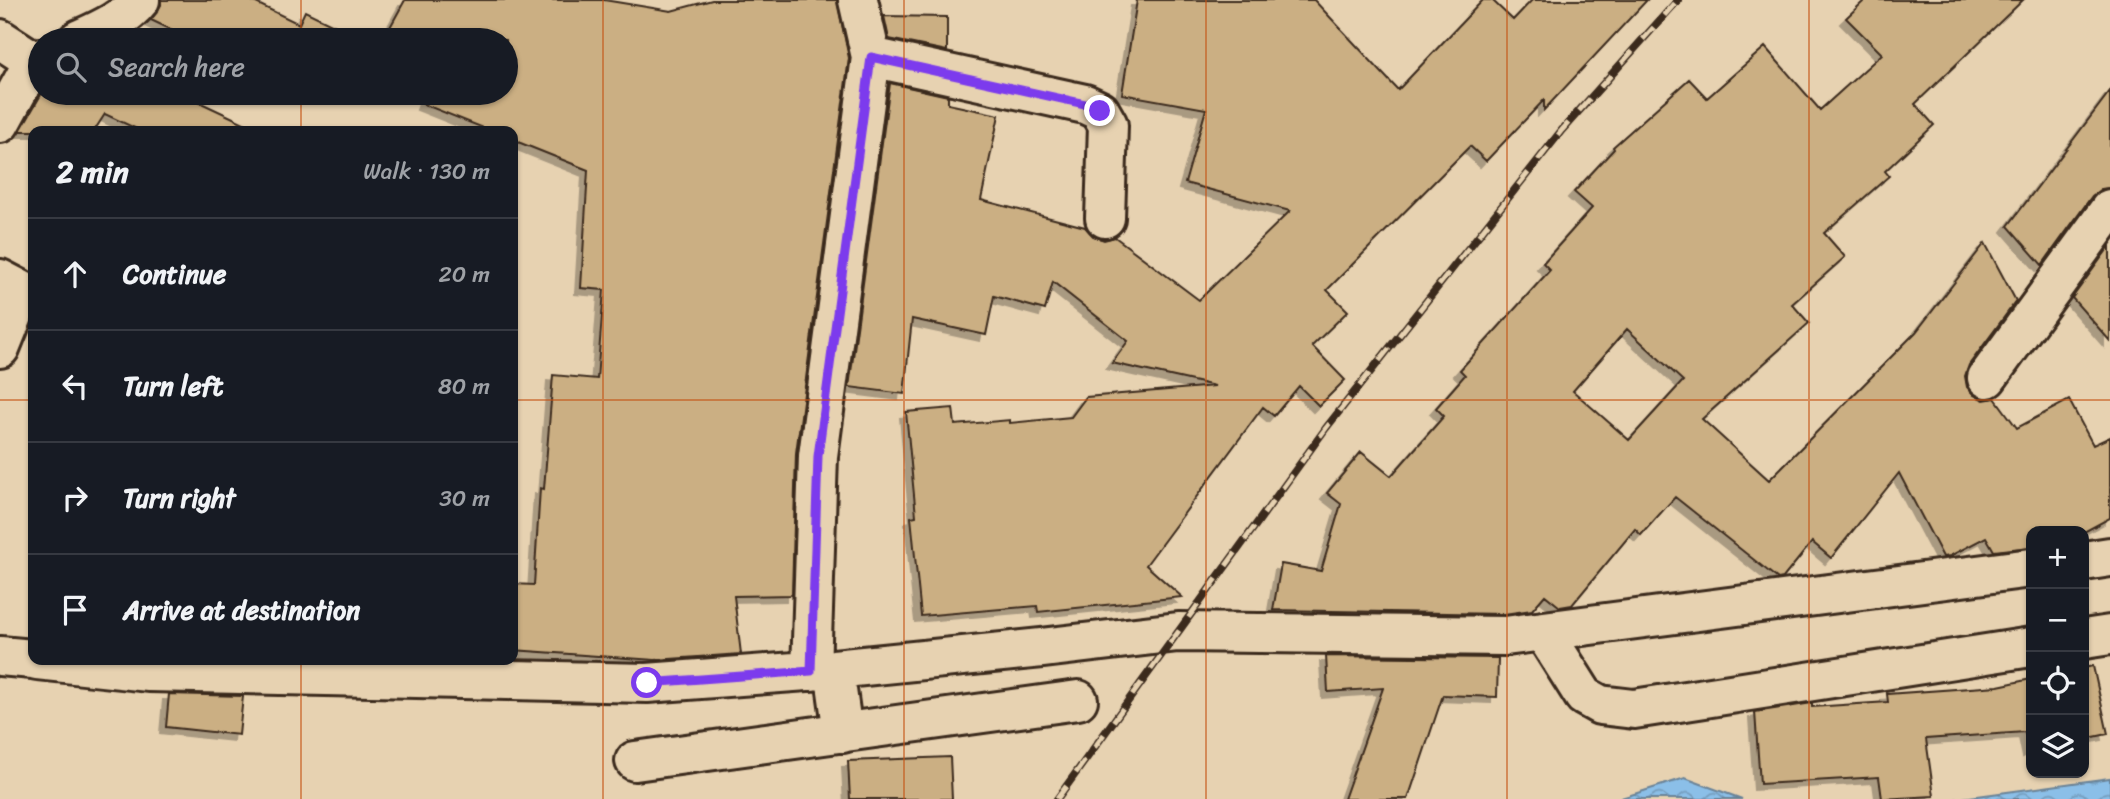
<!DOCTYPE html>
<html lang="en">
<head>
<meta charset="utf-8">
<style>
  :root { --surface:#171b24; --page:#20242c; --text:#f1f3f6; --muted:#9ea1a6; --line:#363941 }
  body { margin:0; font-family:Sriracha,sans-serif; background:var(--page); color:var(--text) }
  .controls { position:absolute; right:21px; bottom:21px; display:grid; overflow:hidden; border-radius:14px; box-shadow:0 2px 5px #0004 }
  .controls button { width:63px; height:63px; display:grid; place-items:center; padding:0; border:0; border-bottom:2px solid var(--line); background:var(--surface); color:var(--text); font:35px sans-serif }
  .stop { position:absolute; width:21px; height:21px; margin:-16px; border:5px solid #7c3aed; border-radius:50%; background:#fff }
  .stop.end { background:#7c3aed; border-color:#fff; box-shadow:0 2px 7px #0008 }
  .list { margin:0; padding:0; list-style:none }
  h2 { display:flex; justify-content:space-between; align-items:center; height:91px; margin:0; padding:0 28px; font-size:30px }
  h2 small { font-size:23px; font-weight:400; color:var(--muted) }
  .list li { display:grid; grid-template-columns:46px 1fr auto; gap:21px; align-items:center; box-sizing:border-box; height:112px; padding:0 28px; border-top:2px solid var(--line) }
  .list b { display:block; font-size:26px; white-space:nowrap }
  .list em { font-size:23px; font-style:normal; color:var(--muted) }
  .icon { flex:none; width:38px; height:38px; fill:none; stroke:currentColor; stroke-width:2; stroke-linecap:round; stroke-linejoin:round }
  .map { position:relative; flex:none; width:2110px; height:799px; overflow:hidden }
  .search { position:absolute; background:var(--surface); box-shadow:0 2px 5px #0004; left:28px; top:28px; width:490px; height:77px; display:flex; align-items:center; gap:18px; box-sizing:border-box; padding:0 24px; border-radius:38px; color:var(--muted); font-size:26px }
  .panel { position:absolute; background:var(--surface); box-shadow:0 2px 5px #0004; left:28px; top:126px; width:490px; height:539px; border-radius:14px }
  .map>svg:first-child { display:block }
  .water { fill:url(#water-waves); stroke:#6b8397; stroke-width:2 }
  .building { fill:#cbaf83; stroke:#3b2a1e; stroke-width:2; fill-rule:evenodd; filter:url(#shadow) }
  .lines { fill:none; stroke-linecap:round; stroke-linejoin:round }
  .street-casing { stroke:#3b2a1e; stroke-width:44 }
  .street { stroke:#e7d2b1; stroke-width:38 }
  .rail-casing { stroke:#3b2a1e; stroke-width:8 }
  .rail { stroke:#e7d2b1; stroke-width:5; stroke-dasharray:16; stroke-linecap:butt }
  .route { stroke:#7c3aed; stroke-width:9 }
  .grid { fill:none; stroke:#c55010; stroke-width:2; stroke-opacity:0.55 }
</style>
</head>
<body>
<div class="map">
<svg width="2110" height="799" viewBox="0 0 2110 799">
  <defs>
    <pattern id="water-waves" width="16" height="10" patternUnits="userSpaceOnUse" patternTransform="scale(1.75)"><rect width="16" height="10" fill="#8bbfe8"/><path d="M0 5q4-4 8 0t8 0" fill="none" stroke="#739bbb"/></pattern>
    <filter id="shadow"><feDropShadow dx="-6" dy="6" stdDeviation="0" flood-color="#0004"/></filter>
  </defs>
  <rect width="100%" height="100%" fill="#e7d2b1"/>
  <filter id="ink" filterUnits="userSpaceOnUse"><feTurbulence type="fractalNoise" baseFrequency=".0143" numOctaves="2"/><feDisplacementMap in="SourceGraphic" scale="14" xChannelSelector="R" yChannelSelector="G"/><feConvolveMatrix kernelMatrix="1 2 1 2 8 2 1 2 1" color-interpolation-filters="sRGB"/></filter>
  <g filter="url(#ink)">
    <path class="water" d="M 1685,778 L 1742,799 L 1618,799 Z
      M 2110,778 L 2110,799 L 1955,799 Z"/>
    <path class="building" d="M 161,0 L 250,0 L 299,24 L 305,11 L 340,28 L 335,40 L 193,40 L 151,20 L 161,5 Z
      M 405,0 L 604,0 L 671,11 L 712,0 L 837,0 L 849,58 L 796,453 L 792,595 L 734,596 L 741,654 L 655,660 L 513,650 L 513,584 L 534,585 L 540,488 L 544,489 L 553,375 L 597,379 L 604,290 L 581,288 L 588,170 L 513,140 L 513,131 L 491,131 L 423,104 L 427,93 L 506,93 L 506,40 L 383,40 Z
      M 1137,0 L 1314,0 L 1398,90 L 1483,0 L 1492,0 L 1513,20 L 1532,0 L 1647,0 L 1544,110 L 1544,100 L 1486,161 L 1470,146 L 1327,290 L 1348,311 L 1312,346 L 1345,380 L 1319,406 L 1299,386 L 1274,416 L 1263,407 L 1146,565 L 1182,597 L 1038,612 L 1037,606 L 921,616 L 911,517 L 916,516 L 906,412 L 953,408 L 955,425 L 1010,420 L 1010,423 L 1071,417 L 1086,397 L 1215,386 L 1112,363 L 1128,341 L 1053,282 L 1045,310 L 994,296 L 986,335 L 912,319 L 904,394 L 849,387 L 890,83 L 948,96 L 948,104 L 999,115 L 981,200 L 1085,227 L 1093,236 L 1104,240 L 1115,237 L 1199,300 L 1290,211 L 1185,183 L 1206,109 L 1122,94 Z
      M 1865,0 L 2023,0 L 1915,104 L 1934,125 L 1885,171 L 1889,176 L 1824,233 L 1845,257 L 1792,304 L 1809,323 L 1702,419 L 1769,480 L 1916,332 L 1985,243 L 2016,301 L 1969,365 L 1965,376 L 1967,387 L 1974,395 L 1984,400 L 1995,398 L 2017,428 L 2069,400 L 2093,445 L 2110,437 L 2110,518 L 2084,532 L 2031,531 L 2031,547 L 1994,551 L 1986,537 L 1950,556 L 1943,557 L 1899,473 L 1831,558 L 1812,542 L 1783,578 L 1778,579 L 1675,497 L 1641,535 L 1635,529 L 1572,605 L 1560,607 L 1545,595 L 1532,610 L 1504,614 L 1273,610 L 1281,564 L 1321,571 L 1341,504 L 1327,493 L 1361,452 L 1391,476 L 1444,416 L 1436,408 L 1465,375 L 1460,370 L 1550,270 L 1543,263 L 1592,208 L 1574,192 L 1614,149 L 1613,147 L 1689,79 L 1707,98 L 1765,47 L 1820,110 L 1882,54 L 1846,18 ZM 1627,329 L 1683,381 L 1629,440 L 1573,391 Z
      M 884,16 L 947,17 L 947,51 L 889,39 Z
      M 2110,91 L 2110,188 L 2101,189 L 2092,196 L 2042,265 L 2008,226 Z
      M 42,93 L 180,93 L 261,131 L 141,131 L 105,114 L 94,131 L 20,131 Z
      M 2110,246 L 2110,341 L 2072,298 Z
      M 1326,656 L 1498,658 L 1497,697 L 1443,695 L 1408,799 L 1344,799 L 1383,688 L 1328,692 Z
      M 2093,666 L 2108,734 L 2084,739 L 2084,668 Z
      M 2031,679 L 2031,750 L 2029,751 L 2025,732 L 1926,739 L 1934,796 L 1882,799 L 1879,777 L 1760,784 L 1755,712 L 1812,703 L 1812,707 L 1888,702 L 1887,694 L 1998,686 Z
      M 169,694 L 243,696 L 239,735 L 166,727 Z
      M 950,757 L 952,799 L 850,799 L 848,761 Z"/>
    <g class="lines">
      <g class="street-casing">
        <path id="street" d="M 0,39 L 34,61
          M 78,40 C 100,30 124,20 140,0
          M 871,57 L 1085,104 L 1100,111 L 1108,125 L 1105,218
          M 0,123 L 34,61 L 40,58
          M 0,279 L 23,291 L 0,348
          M 1987,378 L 2110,209
          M 2084,561 L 2110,557
          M 1543,631 L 1584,696 L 1600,705 L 1634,709 L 2031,647
          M 2084,639 L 2110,635
          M 0,656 L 33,659
          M 37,660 L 149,672 L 647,683 L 834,669 L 1042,648 L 1178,632 L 1505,636 L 2031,568
          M 834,669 L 843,733
          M 811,671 L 818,456 L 871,57 L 858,0
          M 635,761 L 1078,700"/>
      </g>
      <use href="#street" class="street"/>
      <g class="rail-casing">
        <path id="rail" d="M 1057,799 L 1326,428 L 1562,130 L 1678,0"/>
      </g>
      <use href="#rail" class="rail"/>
    </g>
  </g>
  <g class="lines" filter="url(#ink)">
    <path class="route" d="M 647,683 L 811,671 L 818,456 L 871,57 L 1085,104 L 1100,111"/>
  </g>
  <path class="grid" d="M 301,0 L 301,40M 603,0 L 603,799M 904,0 L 904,799M 1206,0 L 1206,799M 1507,0 L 1507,799M 1809,0 L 1809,799M 301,93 L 301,131M 0,400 L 33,400M 513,400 L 2110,400M 301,660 L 301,799"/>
</svg>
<div class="controls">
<button>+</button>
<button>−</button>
<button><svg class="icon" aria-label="locate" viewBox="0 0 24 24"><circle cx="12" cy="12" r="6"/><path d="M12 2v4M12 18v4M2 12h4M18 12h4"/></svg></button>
<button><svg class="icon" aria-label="layers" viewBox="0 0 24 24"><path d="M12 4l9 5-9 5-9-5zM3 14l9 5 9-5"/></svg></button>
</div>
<div class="stop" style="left:647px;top:683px"></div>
<div class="stop end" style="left:1100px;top:111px"></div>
<div class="search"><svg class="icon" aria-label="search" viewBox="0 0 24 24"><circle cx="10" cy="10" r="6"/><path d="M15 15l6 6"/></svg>Search here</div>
<section class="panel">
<h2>2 min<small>Walk · 130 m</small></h2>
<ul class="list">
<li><svg class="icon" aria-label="ahead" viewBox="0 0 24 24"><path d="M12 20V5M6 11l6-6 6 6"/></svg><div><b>Continue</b></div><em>20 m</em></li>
<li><svg class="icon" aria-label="left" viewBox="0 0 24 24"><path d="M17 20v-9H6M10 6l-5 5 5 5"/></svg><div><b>Turn left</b></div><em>80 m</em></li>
<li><svg class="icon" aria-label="right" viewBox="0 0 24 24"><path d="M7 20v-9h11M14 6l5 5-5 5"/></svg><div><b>Turn right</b></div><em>30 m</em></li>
<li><svg class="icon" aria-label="arrive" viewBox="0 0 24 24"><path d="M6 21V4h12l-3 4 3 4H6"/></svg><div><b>Arrive at destination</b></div></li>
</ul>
</section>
</div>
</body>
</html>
